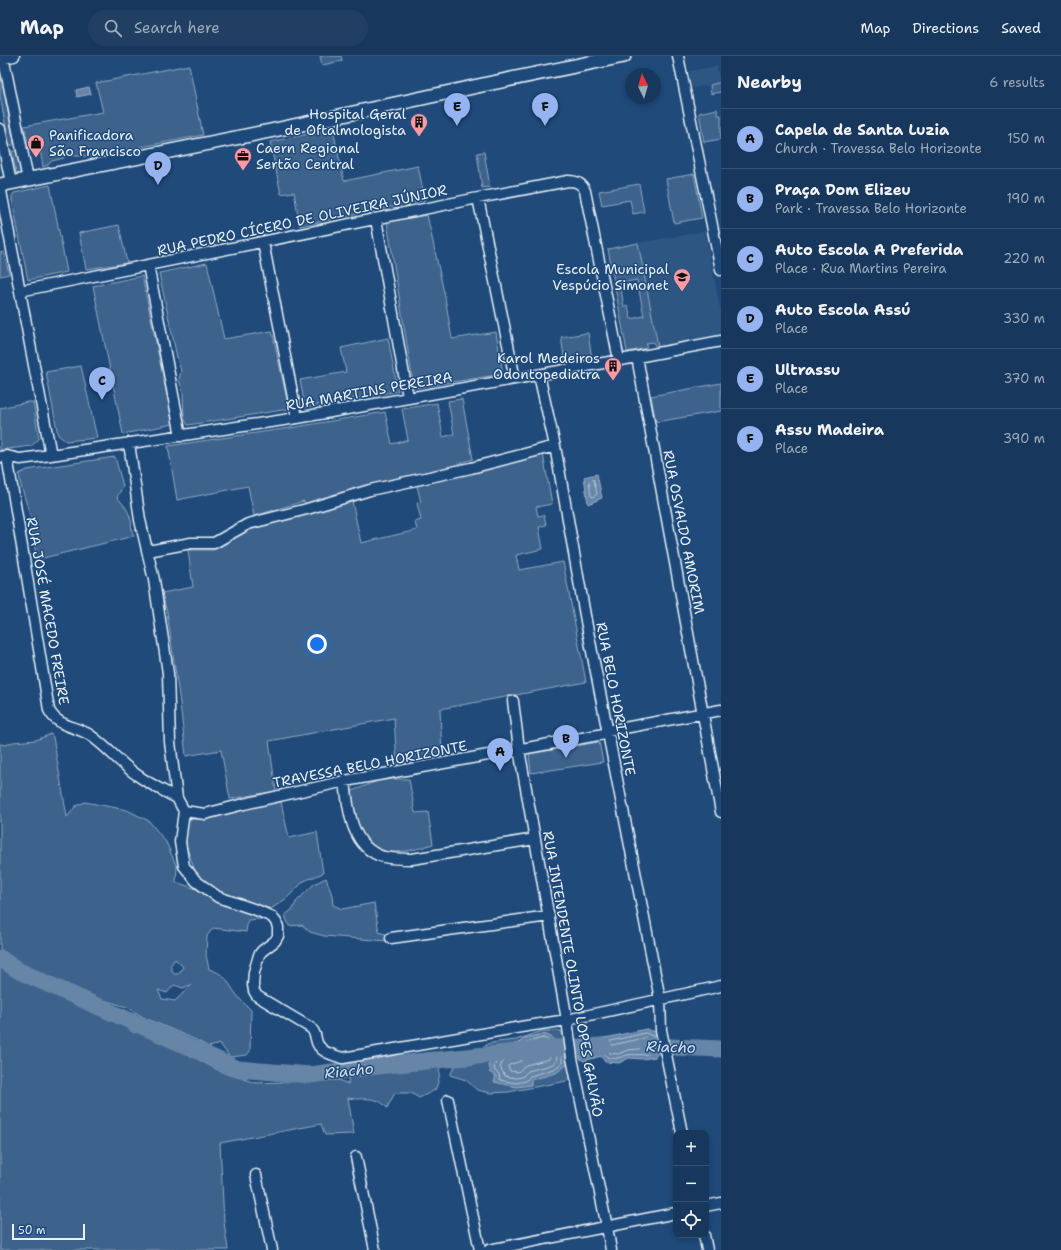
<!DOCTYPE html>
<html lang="en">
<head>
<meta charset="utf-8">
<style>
  :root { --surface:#17385c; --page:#203f62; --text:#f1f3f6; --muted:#9eacbb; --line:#365272; --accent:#95b2f1 }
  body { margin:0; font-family:"Shantell Sans",sans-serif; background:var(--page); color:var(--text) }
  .controls { position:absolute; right:12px; bottom:12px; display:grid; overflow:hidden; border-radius:8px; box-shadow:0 2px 6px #0003 }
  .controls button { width:36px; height:36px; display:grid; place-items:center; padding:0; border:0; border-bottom:1px solid var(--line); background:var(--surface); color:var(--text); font:20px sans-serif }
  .compass { position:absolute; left:625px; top:12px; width:36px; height:36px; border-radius:50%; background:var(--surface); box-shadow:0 2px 6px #0003; rotate:355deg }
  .scale { position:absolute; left:12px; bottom:10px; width:73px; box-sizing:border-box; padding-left:4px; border:2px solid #e8f1f8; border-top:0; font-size:11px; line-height:14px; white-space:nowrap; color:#e8f1f8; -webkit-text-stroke:3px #1f4a7a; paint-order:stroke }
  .you { position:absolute; left:317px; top:588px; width:14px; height:14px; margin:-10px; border:3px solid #fff; border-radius:50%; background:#1a73e8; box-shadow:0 0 0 6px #1a73e833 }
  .badge { display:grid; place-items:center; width:26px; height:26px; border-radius:50%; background:var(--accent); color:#111; font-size:13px; font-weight:700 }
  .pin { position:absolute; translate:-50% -33px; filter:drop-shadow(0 1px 2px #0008) }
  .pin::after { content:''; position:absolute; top:21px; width:14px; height:12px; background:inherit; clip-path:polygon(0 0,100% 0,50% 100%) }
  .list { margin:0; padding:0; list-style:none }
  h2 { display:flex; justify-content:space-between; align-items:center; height:52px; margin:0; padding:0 16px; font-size:17px }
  h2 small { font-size:13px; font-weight:400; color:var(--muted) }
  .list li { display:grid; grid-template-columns:26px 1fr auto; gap:12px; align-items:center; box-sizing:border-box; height:60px; padding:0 16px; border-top:1px solid var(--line) }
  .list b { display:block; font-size:15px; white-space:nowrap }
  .list p { margin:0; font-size:13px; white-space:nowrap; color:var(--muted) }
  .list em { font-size:13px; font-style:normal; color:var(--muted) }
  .icon { flex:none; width:22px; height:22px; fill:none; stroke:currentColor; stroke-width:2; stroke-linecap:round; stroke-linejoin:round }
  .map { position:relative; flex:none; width:721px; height:1194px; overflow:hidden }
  header { display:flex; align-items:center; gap:24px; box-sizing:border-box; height:56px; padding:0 20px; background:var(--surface); border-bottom:1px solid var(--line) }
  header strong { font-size:19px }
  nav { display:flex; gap:22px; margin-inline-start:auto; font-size:14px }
  .search { width:280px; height:36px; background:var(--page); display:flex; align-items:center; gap:10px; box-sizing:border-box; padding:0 14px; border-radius:22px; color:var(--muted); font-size:15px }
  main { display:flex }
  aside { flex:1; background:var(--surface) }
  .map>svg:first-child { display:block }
  .built { fill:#2e5683 }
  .green { fill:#3c628c; stroke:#92aac2; fill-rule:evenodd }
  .water { fill:#6685a7; stroke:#9ab0c7 }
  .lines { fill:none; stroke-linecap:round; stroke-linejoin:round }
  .shore { stroke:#b4c6d8; stroke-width:1 }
  .river { stroke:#6685a7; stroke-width:17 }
  .minor-casing { stroke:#e8f1f8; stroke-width:13 }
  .major-casing { stroke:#e8f1f8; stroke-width:16 }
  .minor { stroke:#1f4a7a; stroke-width:10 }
  .major { stroke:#1f4a7a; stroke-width:13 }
  .labels { text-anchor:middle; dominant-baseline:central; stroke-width:3; stroke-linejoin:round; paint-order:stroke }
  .poi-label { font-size:14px; fill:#e8f1f8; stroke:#1f4a7a; text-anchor:end }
  .street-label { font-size:14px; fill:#e8f1f8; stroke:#1f4a7a }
  .water-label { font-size:15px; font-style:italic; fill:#d4e1ec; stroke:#1f4a7a }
</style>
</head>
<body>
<header>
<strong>Map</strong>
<div class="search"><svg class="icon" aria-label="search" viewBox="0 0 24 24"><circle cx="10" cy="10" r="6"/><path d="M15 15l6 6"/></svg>Search here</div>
<nav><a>Map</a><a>Directions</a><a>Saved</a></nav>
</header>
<main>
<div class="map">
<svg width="721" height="1194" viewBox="0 0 721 1194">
  <rect width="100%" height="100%" fill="#1f4a7a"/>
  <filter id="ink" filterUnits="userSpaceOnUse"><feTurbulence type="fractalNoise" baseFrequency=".025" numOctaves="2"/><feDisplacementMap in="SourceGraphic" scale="8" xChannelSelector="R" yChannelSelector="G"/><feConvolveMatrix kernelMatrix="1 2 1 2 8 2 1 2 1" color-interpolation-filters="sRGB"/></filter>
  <g filter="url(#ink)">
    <path class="built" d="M 717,10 L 720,27 L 692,32 L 689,15 Z
      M 705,175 L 721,257 L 721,278 L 658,290 L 638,187 Z"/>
    <path class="green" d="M 320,0 L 341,0 L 342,5 L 322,9 Z
      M 189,9 L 203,79 L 94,100 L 74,100 L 71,98 L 65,99 L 64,102 L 52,105 L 48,109 L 43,111 L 40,93 L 30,94 L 24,70 L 103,56 L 96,27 Z
      M 0,16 L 14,86 L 12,90 L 9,87 L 0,40 Z
      M 721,26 L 721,36 L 711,38 L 710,29 Z
      M 717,53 L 718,59 L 721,59 L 721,83 L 704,86 L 699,57 Z
      M 333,73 L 344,125 L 418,110 L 425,144 L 300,170 L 294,136 L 281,138 L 270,86 Z
      M 12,95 L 16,95 L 21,116 L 19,118 L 16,117 Z
      M 484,96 L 490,131 L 482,132 L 477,97 Z
      M 694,118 L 702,162 L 674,167 L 666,123 Z
      M 639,128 L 644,156 L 633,158 L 630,144 L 602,149 L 599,135 Z
      M 50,129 L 67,216 L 28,224 L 12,144 L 12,140 L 14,137 Z
      M 427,159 L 445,241 L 452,283 L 496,276 L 503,318 L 414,332 L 387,166 Z
      M 119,169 L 127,207 L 86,213 L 79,177 Z
      M 638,187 L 658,290 L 655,290 L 653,286 L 647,287 L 646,292 L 627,296 L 608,193 ZM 637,224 L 644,260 L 631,263 L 628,250 L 624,251 L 620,227 Z
      M 4,196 L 9,218 L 0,220 L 0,197 Z
      M 207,207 L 224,283 L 272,275 L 289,353 L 188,369 L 184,362 L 183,336 L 179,324 L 181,314 L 178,306 L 159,217 Z
      M 142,220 L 173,368 L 123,378 L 93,230 Z
      M 588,277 L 592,303 L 565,307 L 561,281 Z
      M 388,282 L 398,335 L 305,351 L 300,324 L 346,316 L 341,292 Z
      M 81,310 L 97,382 L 66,385 L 58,379 L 46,316 Z
      M 721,327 L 721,355 L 656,366 L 651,340 Z
      M 462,343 L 473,403 L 452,410 L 363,430 L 305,449 L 304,445 L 254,460 L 248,430 L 177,444 L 168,390 L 290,372 L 385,356 L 392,388 L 408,384 L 402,353 L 437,347 L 443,381 L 454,378 L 448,345 Z
      M 27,346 L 33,346 L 39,383 L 31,390 L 0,394 L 0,352 Z
      M 543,398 L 552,448 L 536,451 L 538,460 L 544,459 L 546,469 L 539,471 L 543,493 L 516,499 L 519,514 L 563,506 L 586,626 L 440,653 L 442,700 L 397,708 L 394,662 L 269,685 L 276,735 L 230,743 L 221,694 L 186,700 L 180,647 L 167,556 L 162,537 L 193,531 L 188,494 L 214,494 L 249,474 L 265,469 L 352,445 L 361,487 L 417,474 L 415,466 L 421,464 L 417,447 L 421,446 L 417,430 Z
      M 115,401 L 123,430 L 117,441 C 122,447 128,453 130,461 C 133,468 130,474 134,480 L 35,504 L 35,487 L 31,473 L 32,465 L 21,430 L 19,418 L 27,414 L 40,412 Z
      M 51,678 L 53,681 L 67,761 L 76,750 L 85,746 L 127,754 L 149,765 L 166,786 L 177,811 L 176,826 L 196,833 L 212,843 L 257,859 L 261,863 L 248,864 L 246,876 L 213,872 L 207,880 L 206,899 L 209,913 C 227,919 226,924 236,938 C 240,944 246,949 251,954 L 250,995 L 247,999 L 230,1001 L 220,988 L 209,991 L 196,984 L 143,961 L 127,951 L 100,943 L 25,911 L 0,893 L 0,688 L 6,689 L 13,686 L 36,684 ZM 175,903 L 183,911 L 178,918 L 174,918 L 170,910 ZM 193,928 L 175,945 L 162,943 L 158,934 L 167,937 L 174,929 L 183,932 Z
      M 599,686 L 603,706 L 531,717 L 529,698 Z
      M 394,723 L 409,723 L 415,757 L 428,756 L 433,788 C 415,794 387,802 370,789 C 362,784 358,772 356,762 C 353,753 351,745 352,735 L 380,724 Z
      M 281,746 L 289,782 L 317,776 L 323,817 L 304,825 L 287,842 L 271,853 L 217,836 L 196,818 L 187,792 L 185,779 L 188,764 L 212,762 L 229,756 Z
      M 326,822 L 332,839 L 333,849 L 342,853 L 374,847 L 379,876 L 388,879 L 387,885 L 324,880 L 310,876 L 302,869 L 289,870 L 285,859 L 293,853 L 296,846 L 314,828 Z
      M 0,910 L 38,930 L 123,966 L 132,976 L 142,977 L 171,990 L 224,1017 L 256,1027 L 339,1024 L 348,1028 L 349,1009 L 434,996 C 440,1012 442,1019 435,1034 L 419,1042 L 411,1037 L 395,1037 L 387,1052 C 376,1038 362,1045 348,1042 L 354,1078 L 325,1079 L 321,1068 L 220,1087 L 224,1166 L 228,1194 L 0,1194 Z
      M 542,975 L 561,975 L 565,983 L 572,1016 L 567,1025 L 508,1036 L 491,1037 L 477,1034 L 466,1024 L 450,1019 L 455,1009 L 473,1006 L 487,988 L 497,986 L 516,984 Z"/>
    <path class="water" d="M 89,31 L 91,38 L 77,41 L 76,34 Z
      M 597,418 L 602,442 L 588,448 L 584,421 Z
      M 646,973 L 656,976 L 660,987 L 660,996 L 655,1001 L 643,1003 L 629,1002 L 619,1007 L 605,1006 L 601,1000 L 584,1005 L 580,1003 L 579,996 L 580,989 L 587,984 L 610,981 Z
      M 543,978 C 559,982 564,993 568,1008 L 556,1017 L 531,1024 L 531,1029 L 517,1031 L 494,1026 L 496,1020 L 489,1016 L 491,1014 L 488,1009 C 496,1001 502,993 514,992 L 514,988 L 519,987 L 524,982 Z"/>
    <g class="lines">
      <path class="shore" d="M 593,423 L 594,425 L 597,438 L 593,441 L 591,440 L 589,426 Z
        M 646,977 L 653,980 L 656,994 C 650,1002 637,997 628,999 C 621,1000 617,1004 609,1002 C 606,1001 605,998 602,996 L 586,1000 L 584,999 L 584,991 L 589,988 L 611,985 Z
        M 543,982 C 554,985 563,995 562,1007 L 554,1013 L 530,1020 L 526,1025 L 516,1027 L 500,1024 L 499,1018 L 495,1015 L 494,1010 C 499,1001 506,997 516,995 C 524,986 531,985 543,982 Z
        M 646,982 L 649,984 L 651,989 L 649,992 L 628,994 L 618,998 L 610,997 L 607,993 L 609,990 Z
        M 543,987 C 551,989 557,997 557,1005 L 551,1009 L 528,1015 L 522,1021 L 516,1022 L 505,1020 L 500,1011 L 502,1007 L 511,1001 L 518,1000 L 528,991 Z
        M 543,994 L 547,996 L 550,1001 L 549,1003 L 526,1009 L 518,1016 L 510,1015 L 508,1011 L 509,1009 L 521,1005 L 531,997 Z"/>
      <path class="river" d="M 0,902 L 19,915 L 238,1013 L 310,1019 L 377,1010 L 556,992 L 603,990
        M 648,990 L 721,993"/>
      <g class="minor-casing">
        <path id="minor" d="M 3,0 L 28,124
          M 678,0 L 721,214
          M 0,3 L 14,0
          M 0,73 L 11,127
          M 0,130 L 51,399
          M 478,142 L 515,323
          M 376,163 L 408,341
          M 263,186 L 297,362
          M 148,209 L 181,380
          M 20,235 L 478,142 L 568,125 C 576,125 582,127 585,135 L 619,304
          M 637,301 L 721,756
          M 539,319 L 555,390 L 586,565 L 660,943 L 661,974 L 682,1077
          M 129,387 L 140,464 L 154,524 L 168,617 L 170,686 L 177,742 L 184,755 L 180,786 L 184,810 L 196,825 L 218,841 L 259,855 L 272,861 L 276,866 L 278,871 L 278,880 L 275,885 L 262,895 L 259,899 L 254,916 L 253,929 L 254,935 L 257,940 L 311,972 C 315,976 315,978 316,983 C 318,996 333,999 343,1002 L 527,970 L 567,964 L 721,930
          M 7,400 L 49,654 C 57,671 76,670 90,679 C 107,691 120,707 137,719 C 149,728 164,735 177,742
          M 0,401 L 7,400 L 20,403 L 51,399 L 297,362 L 637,301 L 721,285
          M 148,495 L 191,487 L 214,487 L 248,468 L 307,453 L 370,434 L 471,412 L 555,390
          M 513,645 L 519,693 L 567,964 L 572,1002 L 607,1171 L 611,1194
          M 345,725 C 348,753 351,792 384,801 C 393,803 402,803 412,803 L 535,783
          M 184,755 L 205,758 L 244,748 L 345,725 L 604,678 L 608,675 L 721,654
          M 391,882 L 549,860
          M 448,1044 L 480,1194
          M 356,1101 L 375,1194
          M 256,1119 L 272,1194
          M 706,1150 L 721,1147
          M 704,1179 L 707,1194
          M 489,1194 L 676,1157"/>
      </g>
      <g class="major-casing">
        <path id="major" d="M 0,129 L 270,75 L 487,28 L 624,0"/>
      </g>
      <use href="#minor" class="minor"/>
      <use href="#major" class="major"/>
    </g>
  </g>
  <defs>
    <g id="building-pin" transform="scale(0.9)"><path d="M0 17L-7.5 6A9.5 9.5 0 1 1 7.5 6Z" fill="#ff9aa2" stroke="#1f4a7a"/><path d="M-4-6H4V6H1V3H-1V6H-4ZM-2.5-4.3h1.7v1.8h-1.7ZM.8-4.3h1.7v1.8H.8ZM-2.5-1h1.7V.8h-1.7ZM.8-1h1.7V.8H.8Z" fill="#111"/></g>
    <g id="shop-pin" transform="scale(0.9)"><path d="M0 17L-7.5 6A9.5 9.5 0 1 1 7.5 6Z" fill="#ff9aa2" stroke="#1f4a7a"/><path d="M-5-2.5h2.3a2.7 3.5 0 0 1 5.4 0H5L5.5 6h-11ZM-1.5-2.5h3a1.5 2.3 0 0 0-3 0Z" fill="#111"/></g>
    <g id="office-pin" transform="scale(0.9)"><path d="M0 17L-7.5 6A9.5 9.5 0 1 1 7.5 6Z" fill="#ff9aa2" stroke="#1f4a7a"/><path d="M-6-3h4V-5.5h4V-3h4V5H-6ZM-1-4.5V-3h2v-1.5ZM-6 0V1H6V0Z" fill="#111"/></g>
    <g id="school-pin" transform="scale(0.9)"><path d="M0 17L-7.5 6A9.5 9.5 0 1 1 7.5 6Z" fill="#ff9aa2" stroke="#1f4a7a"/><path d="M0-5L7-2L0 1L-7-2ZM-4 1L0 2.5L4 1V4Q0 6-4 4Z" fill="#111"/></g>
  </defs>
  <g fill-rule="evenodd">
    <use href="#building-pin" x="419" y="66"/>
    <use href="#shop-pin" x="36" y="87"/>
    <use href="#office-pin" x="243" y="100"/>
    <use href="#school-pin" x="682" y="221"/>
    <use href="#building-pin" x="613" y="310"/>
  </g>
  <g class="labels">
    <g class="poi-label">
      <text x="406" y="58">Hospital Geral<tspan x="406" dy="16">de Oftalmologista</tspan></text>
      <text x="49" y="79" text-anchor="start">Panificadora<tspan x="49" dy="16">São Francisco</tspan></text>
      <text x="256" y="92" text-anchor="start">Caern Regional<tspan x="256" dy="16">Sertão Central</tspan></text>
      <text x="669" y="213">Escola Municipal<tspan x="669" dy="16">Vespúcio Simonet</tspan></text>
      <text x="600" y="302">Karol Medeiros<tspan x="600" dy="16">Odontopediatra</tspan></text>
    </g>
    <g class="street-label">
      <text transform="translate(302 164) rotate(-12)">RUA PEDRO CÍCERO DE OLIVEIRA JÚNIOR</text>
      <text transform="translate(369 335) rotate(-10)">RUA MARTINS PEREIRA</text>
      <text transform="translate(684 476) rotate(79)">RUA OSVALDO AMORIM</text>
      <text transform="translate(48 555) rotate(80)">RUA JOSÉ MACEDO FREIRE</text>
      <text transform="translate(616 643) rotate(79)">RUA BELO HORIZONTE</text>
      <text transform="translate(370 708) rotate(-11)">TRAVESSA BELO HORIZONTE</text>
      <text transform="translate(573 918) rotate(80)">RUA INTENDENTE OLINTO LOPES GALVÃO</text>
    </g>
    <g class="water-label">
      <text transform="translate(671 991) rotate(2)">Riacho</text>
      <text transform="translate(349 1015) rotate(-6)">Riacho</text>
    </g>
  </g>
</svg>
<div class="controls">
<button>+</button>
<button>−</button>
<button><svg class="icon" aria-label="locate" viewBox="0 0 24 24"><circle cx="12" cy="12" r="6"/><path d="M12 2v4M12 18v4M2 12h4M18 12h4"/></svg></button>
</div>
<svg class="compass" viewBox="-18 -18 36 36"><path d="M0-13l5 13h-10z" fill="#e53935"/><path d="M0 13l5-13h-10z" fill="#9eacbb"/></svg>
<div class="scale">50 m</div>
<div class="you"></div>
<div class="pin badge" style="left:500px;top:715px">A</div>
<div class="pin badge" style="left:566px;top:702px">B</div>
<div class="pin badge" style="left:102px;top:344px">C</div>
<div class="pin badge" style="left:158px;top:129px">D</div>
<div class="pin badge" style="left:457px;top:70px">E</div>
<div class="pin badge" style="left:545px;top:70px">F</div>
</div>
<aside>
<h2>Nearby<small>6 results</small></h2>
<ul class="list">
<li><span class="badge">A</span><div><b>Capela de Santa Luzia</b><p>Church · Travessa Belo Horizonte</p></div><em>150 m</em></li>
<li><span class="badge">B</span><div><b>Praça Dom Elizeu</b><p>Park · Travessa Belo Horizonte</p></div><em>190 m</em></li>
<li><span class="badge">C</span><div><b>Auto Escola A Preferida</b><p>Place · Rua Martins Pereira</p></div><em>220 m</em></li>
<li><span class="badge">D</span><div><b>Auto Escola Assú</b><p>Place</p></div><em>330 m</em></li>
<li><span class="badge">E</span><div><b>Ultrassu</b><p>Place</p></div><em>370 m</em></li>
<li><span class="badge">F</span><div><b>Assu Madeira</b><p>Place</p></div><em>390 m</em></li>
</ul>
</aside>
</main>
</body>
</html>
